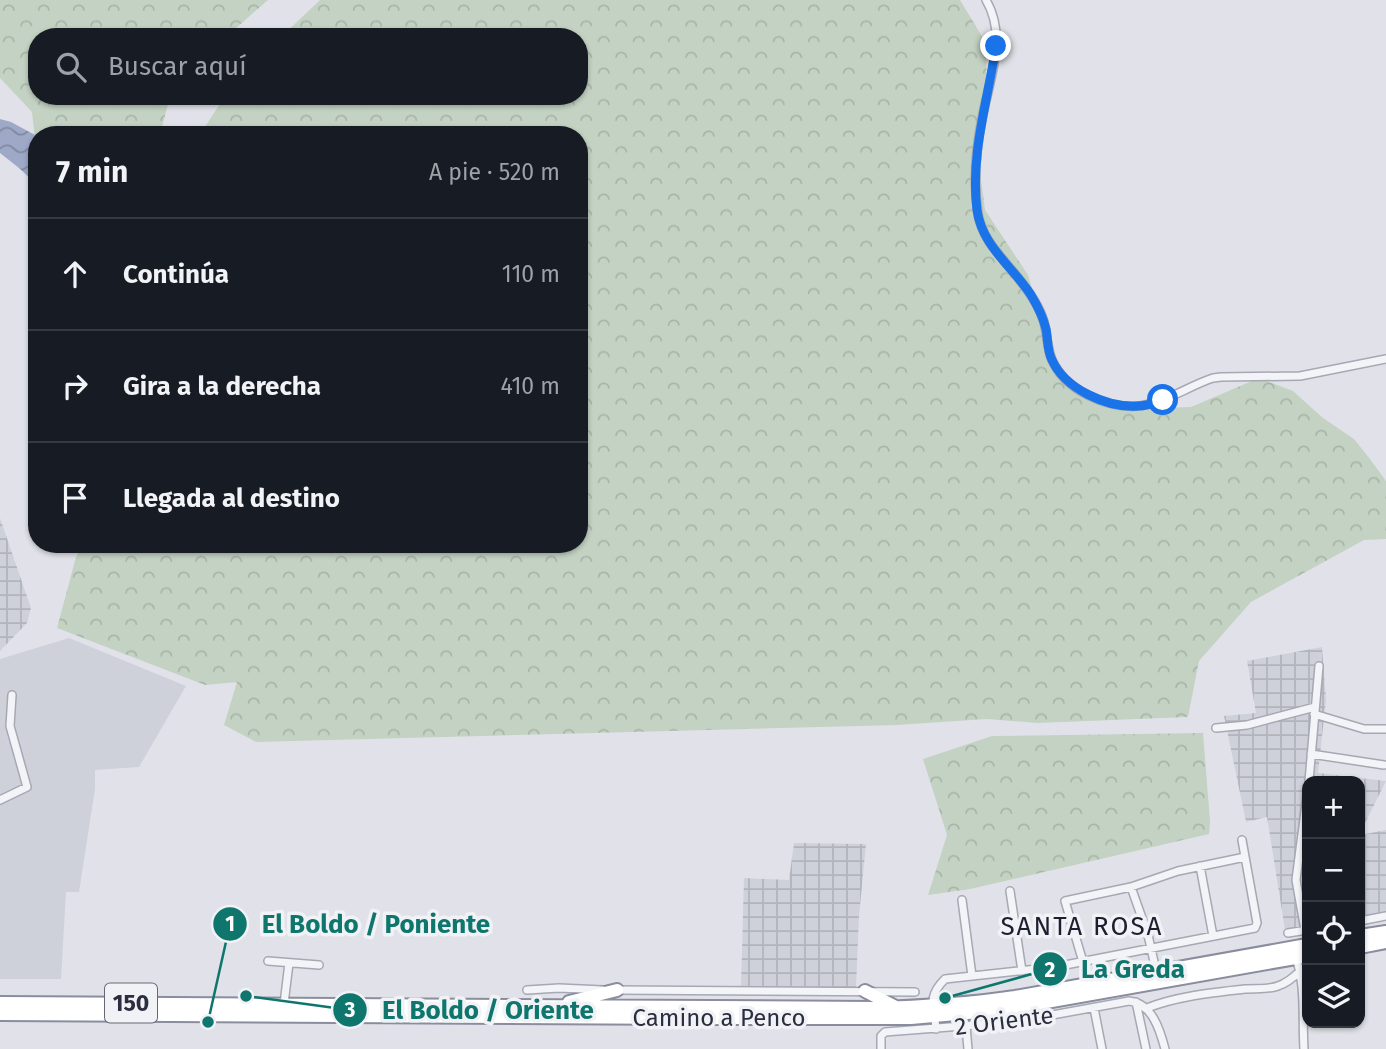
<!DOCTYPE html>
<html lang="es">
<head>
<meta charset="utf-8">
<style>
  :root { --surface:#171b24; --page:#242831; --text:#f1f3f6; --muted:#9ea1a6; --line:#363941 }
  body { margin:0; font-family:"Fira Sans",sans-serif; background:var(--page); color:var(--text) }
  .controls { position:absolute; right:21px; bottom:21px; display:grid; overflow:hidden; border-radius:14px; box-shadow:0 2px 5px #0004 }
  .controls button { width:63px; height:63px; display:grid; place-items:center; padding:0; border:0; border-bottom:2px solid var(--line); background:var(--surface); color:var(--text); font:35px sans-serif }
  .stop { position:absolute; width:21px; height:21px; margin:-16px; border:5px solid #1a73e8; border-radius:50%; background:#fff }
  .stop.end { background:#1a73e8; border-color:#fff; box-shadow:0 2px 7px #0008 }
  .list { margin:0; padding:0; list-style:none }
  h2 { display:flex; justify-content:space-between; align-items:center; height:91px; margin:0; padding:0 28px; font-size:30px }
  h2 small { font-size:23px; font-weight:400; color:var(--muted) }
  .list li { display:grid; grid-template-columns:46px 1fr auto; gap:21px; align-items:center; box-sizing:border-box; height:112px; padding:0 28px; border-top:2px solid var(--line) }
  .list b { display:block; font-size:26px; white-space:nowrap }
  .list em { font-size:23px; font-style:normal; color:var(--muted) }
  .icon { flex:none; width:38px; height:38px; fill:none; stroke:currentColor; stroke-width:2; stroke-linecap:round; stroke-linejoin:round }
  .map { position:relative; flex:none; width:1386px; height:1049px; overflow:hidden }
  .search { position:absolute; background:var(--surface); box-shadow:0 2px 5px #0004; left:28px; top:28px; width:560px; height:77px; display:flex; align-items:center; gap:18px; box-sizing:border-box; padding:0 24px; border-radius:28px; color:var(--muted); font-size:26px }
  .panel { position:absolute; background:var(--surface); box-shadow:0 2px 5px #0004; left:28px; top:126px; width:560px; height:427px; border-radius:28px }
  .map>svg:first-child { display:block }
  .built { fill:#cfd1da }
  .industrial { fill:url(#industrial-grid) }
  .forest { fill:url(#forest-crowns) }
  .water { fill:url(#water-waves) }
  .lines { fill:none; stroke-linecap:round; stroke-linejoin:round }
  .minor-casing { stroke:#a6a8b3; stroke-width:10 }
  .trunk-casing { stroke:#898d9e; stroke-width:16 }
  .minor { stroke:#f3f4f7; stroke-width:7 }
  .trunk { stroke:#fff; stroke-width:12 }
  .route { stroke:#1a73e8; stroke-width:9 }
  .labels { text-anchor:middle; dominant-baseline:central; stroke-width:7; stroke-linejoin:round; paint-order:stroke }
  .shield { fill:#f0f2f6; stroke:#656976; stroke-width:2 }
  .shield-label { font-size:23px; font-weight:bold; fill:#2a2e3f }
  .street-label { font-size:24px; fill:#2a2e3f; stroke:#f0f2f6 }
  .neighbourhood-label { font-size:26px; letter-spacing:2px; fill:#1c1f30; stroke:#f0f2f6 }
  .leader { fill:none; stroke:#0f766e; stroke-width:2.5 }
  .callout-dot { fill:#0f766e; stroke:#f0f2f6; stroke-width:2.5 }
  .mark-label { font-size:21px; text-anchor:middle; font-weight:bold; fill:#fff }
  .callout-label { font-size:26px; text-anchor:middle; font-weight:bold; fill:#0f766e; stroke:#f0f2f6; stroke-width:7; stroke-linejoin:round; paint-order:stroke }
</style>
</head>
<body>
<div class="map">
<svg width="1386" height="1049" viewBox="0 0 1386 1049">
  <defs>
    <pattern id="industrial-grid" width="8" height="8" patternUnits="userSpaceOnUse" patternTransform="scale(1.75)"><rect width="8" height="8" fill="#cfd1da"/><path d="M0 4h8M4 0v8" fill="none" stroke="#b2b4bc"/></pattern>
    <pattern id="forest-crowns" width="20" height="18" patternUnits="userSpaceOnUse" patternTransform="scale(1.75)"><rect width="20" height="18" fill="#c3d2c2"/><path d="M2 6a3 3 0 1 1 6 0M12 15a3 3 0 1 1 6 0" fill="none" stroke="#a8b5a8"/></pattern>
    <pattern id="water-waves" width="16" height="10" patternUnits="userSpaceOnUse" patternTransform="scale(1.75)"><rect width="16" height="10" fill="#9ea9c7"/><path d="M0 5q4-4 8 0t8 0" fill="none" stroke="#818aa3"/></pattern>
  </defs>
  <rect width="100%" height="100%" fill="#e1e2e9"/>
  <path class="built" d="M 69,638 L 186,686 L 139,767 L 95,770 L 95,789 L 79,892 L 66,892 L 61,979 L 0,979 L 0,659 Z"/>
  <path class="industrial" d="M 0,518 L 31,608 L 27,623 L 0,651 Z
    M 1322,647 L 1326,700 L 1318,773 L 1386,781 L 1360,833 L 1360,781 L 1307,781 L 1307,926 L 1285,930 L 1267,817 L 1246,822 L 1224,716 L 1256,713 L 1247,661 Z
    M 1386,830 L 1386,913 L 1360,917 L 1360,835 Z
    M 794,843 L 866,844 L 859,916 L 856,987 L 741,986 L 744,878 L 789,880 Z"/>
  <path class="forest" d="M 0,0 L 268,0 L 226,37 L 37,37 L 37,96 L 170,96 L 160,135 L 37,135 L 37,157 L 32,112 L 0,78 Z
    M 320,0 L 960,0 L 986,43 L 987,99 L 980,172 L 985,210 L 1028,275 L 1056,366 L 1068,381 L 1100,399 L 1124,405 L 1158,408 L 1191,407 L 1259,378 L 1293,391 L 1323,418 L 1354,439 L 1370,459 L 1386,481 L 1386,539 L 1364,540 L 1251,602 L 1199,661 L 1188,717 L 1037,723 L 987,719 L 897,725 L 256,742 L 224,725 L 237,682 L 205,685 L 57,628 L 76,557 L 83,544 L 579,544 L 579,135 L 205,135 L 205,127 L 225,96 L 579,96 L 579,37 L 281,37 Z
    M 1203,733 L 1210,821 L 1209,834 L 970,889 L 928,895 L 947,835 L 923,759 L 992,736 Z"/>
  <path class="water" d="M 0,119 L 11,122 L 37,136 L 37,185 L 19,168 L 0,153 Z"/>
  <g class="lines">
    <g class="minor-casing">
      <path id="minor" d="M 986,0 C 1008,37 989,80 982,119 C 976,149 973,183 978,214 C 982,237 996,251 1010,268 C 1022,282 1035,298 1042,316 C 1048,331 1046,348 1053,362 C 1068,393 1116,413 1149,404 C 1172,399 1191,385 1213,378 L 1221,377 L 1300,376 L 1386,359
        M 1314,714 L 1364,729 L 1386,729
        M 1216,728 L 1247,725 L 1315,707
        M 1311,754 L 1384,765
        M 1309,781 L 1319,666
        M 0,800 L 27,787 L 10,726 L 12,695
        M 1200,866 L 1213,936
        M 1131,887 L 1148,935 L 1157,975
        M 1010,891 L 1022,971
        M 962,900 L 972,976
        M 1360,921 L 1386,916
        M 1305,930 L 1296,880 L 1307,796
        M 1288,933 L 1307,930
        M 1296,958 C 1306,987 1302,1019 1304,1049
        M 268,961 L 319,965
        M 1083,962 L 1065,901 L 1131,887 L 1178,871 L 1245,857
        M 527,990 L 559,988 L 603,990
        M 615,990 L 915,992
        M 1136,1002 L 1146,1049
        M 284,1004 L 289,963
        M 1094,1008 L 1102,1049
        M 1147,1008 C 1178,996 1211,993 1245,989 C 1256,988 1267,990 1278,986 C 1287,983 1294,977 1300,971
        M 966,1027 L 968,1049
        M 936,1029 C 934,1005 927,997 945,979 L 1055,967 L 1255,928 L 1257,923 L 1242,840
        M 881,1049 L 881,1036 L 885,1032 L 1014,1022 L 1129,1001 C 1152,1003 1160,1030 1165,1049"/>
    </g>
    <g class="trunk-casing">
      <path id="trunk" d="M 1360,936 L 1386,932
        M 1360,947 L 1386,942
        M 865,991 L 894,1006
        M 569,1002 L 617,990
        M 0,1003 L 874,1008 C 921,1007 968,1004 1015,997 L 1307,945
        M 0,1014 L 701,1018 L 911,1018 L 1001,1010 L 1307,956"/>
    </g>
    <use href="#minor" class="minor"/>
    <use href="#trunk" class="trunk"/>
  </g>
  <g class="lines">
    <path class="route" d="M 996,46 C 988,100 970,154 977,210 C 982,246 1012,266 1031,295 C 1037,305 1043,317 1046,329 C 1048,339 1047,351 1052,360 C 1065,389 1107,408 1138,406 C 1147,406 1155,403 1163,400"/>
  </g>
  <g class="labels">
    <rect class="shield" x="105" y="983.5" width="52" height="39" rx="5"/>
    <g class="shield-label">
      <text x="131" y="1003">150</text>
    </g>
    <g class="street-label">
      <text x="719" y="1018">Camino a Penco</text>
      <text transform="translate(1004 1021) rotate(-7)">2 Oriente</text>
    </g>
    <g class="neighbourhood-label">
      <text x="1082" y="926">SANTA ROSA</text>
    </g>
  </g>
  <path class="leader" d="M208 1022L230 924M945 998L1050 969M246 996L350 1010"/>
  <g class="callout-dot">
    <circle cx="208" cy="1022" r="7"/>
    <circle cx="945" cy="998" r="7"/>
    <circle cx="246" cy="996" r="7"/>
    <circle cx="230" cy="924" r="18"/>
    <circle cx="1050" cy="969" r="18"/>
    <circle cx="350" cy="1010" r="18"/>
  </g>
  <g class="mark-label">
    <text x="230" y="931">1</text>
    <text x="1050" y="977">2</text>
    <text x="350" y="1017">3</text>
  </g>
  <g class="callout-label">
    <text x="376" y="933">El Boldo / Poniente</text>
    <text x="1133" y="978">La Greda</text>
    <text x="488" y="1019">El Boldo / Oriente</text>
  </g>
</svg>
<div class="controls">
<button>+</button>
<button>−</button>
<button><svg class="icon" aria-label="locate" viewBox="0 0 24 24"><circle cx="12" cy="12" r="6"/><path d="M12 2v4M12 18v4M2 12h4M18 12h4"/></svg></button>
<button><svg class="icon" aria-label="layers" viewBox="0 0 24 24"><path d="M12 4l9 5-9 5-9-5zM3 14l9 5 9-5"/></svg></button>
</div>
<div class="stop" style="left:1163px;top:400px"></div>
<div class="stop end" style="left:996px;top:46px"></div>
<div class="search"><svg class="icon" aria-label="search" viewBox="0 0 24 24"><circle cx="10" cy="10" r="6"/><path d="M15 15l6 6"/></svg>Buscar aquí</div>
<section class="panel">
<h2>7 min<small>A pie · 520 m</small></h2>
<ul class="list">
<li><svg class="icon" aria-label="ahead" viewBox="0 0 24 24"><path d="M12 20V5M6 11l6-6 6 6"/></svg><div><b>Continúa</b></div><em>110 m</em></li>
<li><svg class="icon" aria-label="right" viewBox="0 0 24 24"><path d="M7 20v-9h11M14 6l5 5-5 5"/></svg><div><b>Gira a la derecha</b></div><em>410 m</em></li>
<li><svg class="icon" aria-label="arrive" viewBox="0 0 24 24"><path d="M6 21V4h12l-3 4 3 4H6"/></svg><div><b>Llegada al destino</b></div></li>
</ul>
</section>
</div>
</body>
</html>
